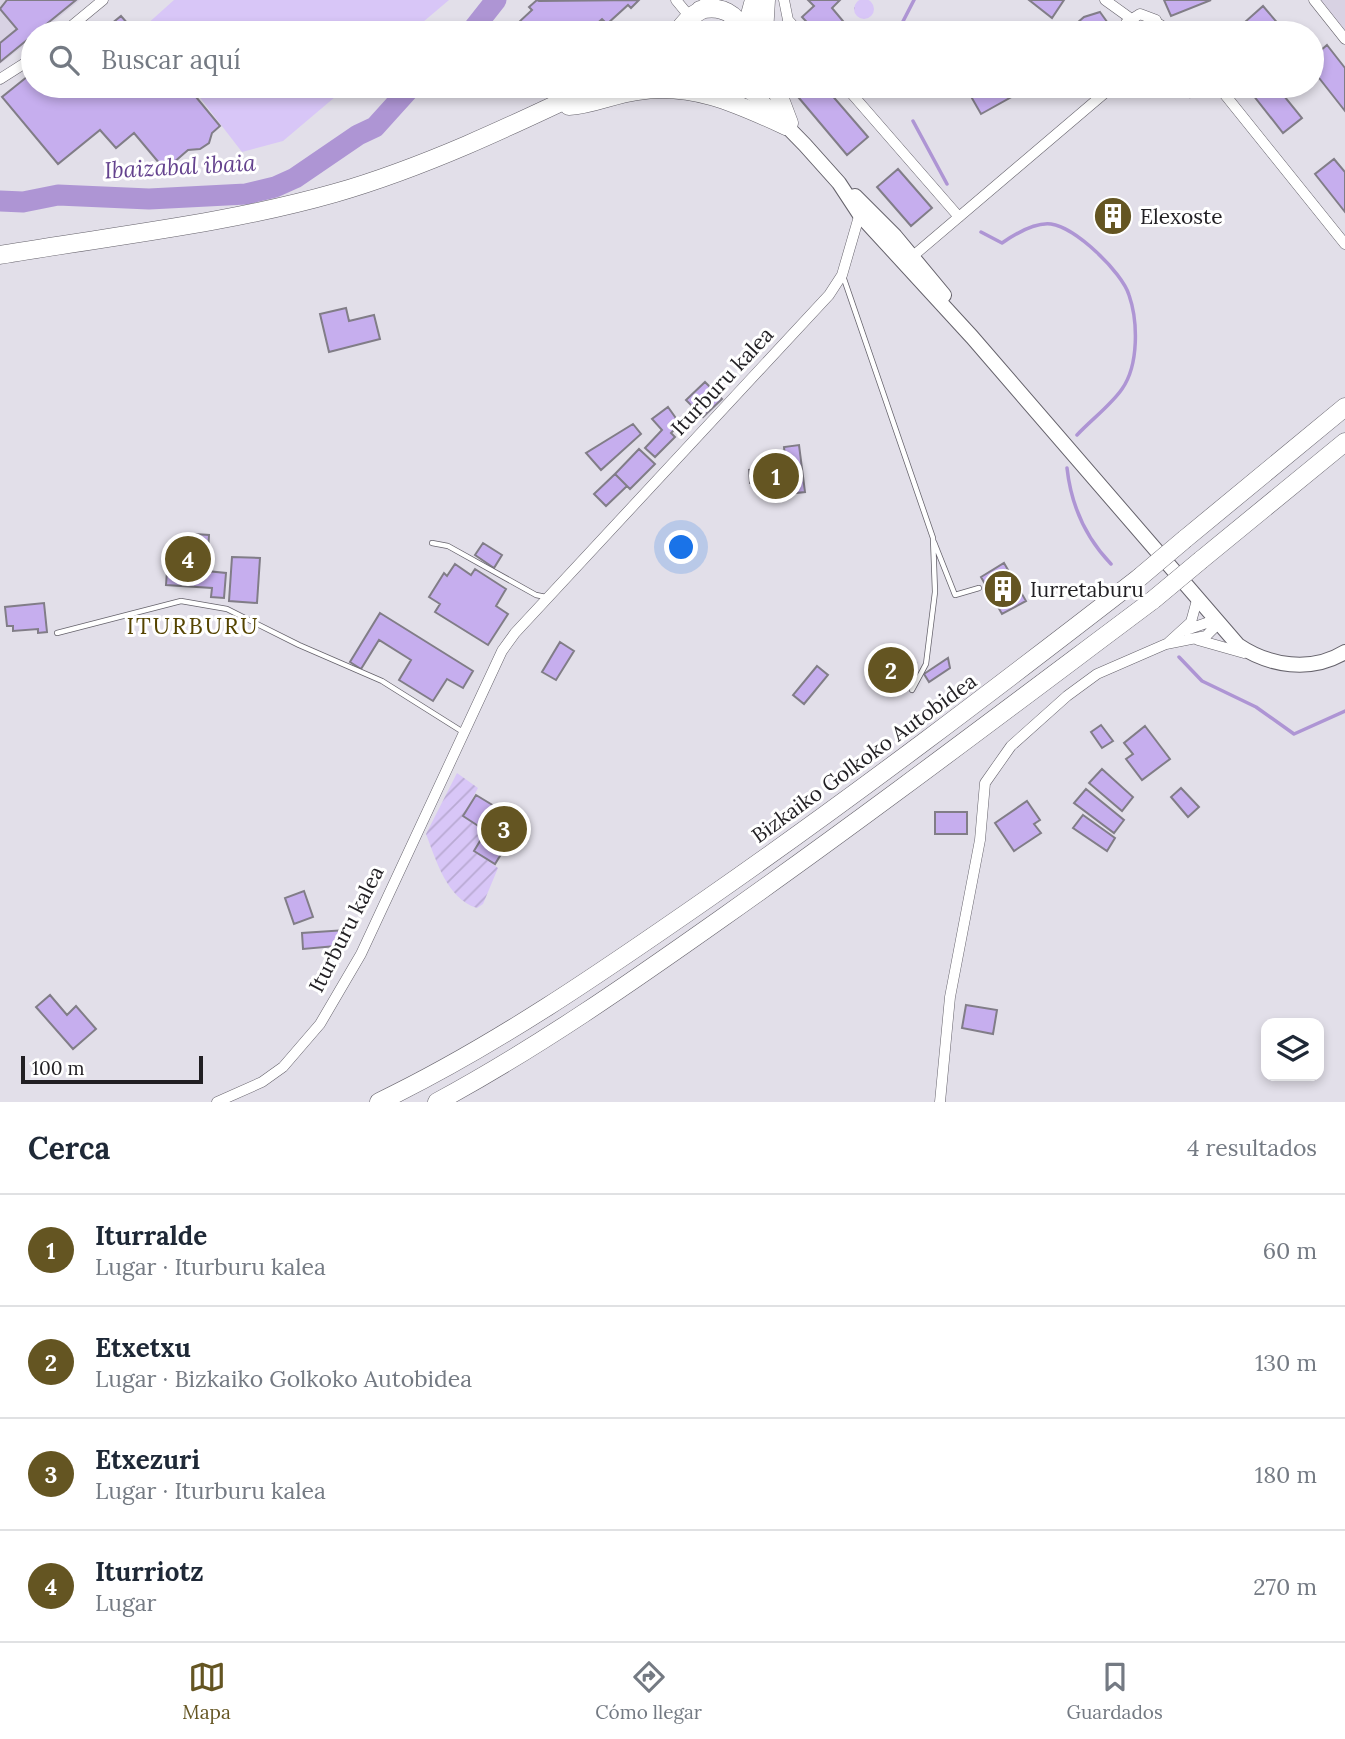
<!DOCTYPE html>
<html lang="es">
<head>
<meta charset="utf-8">
<style>
  :root { --surface:#fff; --page:#f6f6f7; --text:#1f2937; --muted:#747a83; --line:#e0e1e3; --accent:#645522 }
  body { margin:0; font-family:Lora,serif; background:var(--page); color:var(--text) }
  .controls { position:absolute; right:21px; bottom:21px; display:grid; overflow:hidden; border-radius:14px; box-shadow:0 4px 10px #0003 }
  .controls button { width:63px; height:63px; display:grid; place-items:center; padding:0; border:0; border-bottom:2px solid var(--line); background:var(--surface); color:var(--text); font:35px sans-serif }
  .scale { position:absolute; left:21px; bottom:18px; width:182px; box-sizing:border-box; padding-left:7px; border:4px solid #211f23; border-top:0; font-size:19px; line-height:24px; white-space:nowrap; color:#211f23; -webkit-text-stroke:5px #fff; paint-order:stroke }
  .you { position:absolute; left:682px; top:548px; width:24px; height:24px; margin:-18px; border:5px solid #fff; border-radius:50%; background:#1a73e8; box-shadow:0 0 0 10px #1a73e833 }
  .badge { display:grid; place-items:center; width:46px; height:46px; border-radius:50%; background:var(--accent); color:#fff; font-size:23px; font-weight:700 }
  .pin { position:absolute; translate:-50% -50%; border:4px solid #fff; box-shadow:0 2px 7px #0006 }
  .list { margin:0; padding:0; list-style:none }
  h2 { display:flex; justify-content:space-between; align-items:center; height:91px; margin:0; padding:0 28px; font-size:30px }
  h2 small { font-size:23px; font-weight:400; color:var(--muted) }
  .list li { display:grid; grid-template-columns:46px 1fr auto; gap:21px; align-items:center; box-sizing:border-box; height:112px; padding:0 28px; border-top:2px solid var(--line) }
  .list b { display:block; font-size:26px; white-space:nowrap }
  .list p { margin:0; font-size:23px; white-space:nowrap; color:var(--muted) }
  .list em { font-size:23px; font-style:normal; color:var(--muted) }
  .icon { flex:none; width:38px; height:38px; fill:none; stroke:currentColor; stroke-width:2; stroke-linecap:round; stroke-linejoin:round }
  .map { position:relative; flex:none; width:1345px; height:1102px; overflow:hidden }
  .search { position:absolute; background:var(--surface); box-shadow:0 4px 10px #0003; left:21px; right:21px; top:21px; height:77px; display:flex; align-items:center; gap:18px; box-sizing:border-box; padding:0 24px; border-radius:38px; color:var(--muted); font-size:26px }
  .sheet { height:539px; background:var(--surface) }
  nav { display:flex; justify-content:space-around; align-items:center; box-sizing:border-box; height:98px; border-top:2px solid var(--line); background:var(--surface); font-size:19px; color:var(--muted) }
  nav a { display:grid; justify-items:center; gap:4px }
  nav .on { color:var(--accent) }
  .map>svg:first-child { display:block }
  .built { fill:#d8d2e3 }
  .park { fill:url(#park-tufts) }
  .garden { fill:url(#garden-furrows) }
  .pitch { fill:#d8c6f7 }
  .lines { fill:none; stroke-linecap:round; stroke-linejoin:round }
  .stream { stroke:#ae95d4; stroke-width:3.5 }
  .river { stroke:#ae95d4; stroke-width:21 }
  .building { fill:#c6aeee; stroke:#817d87; stroke-width:2 }
  .lane-casing { stroke:#65626b; stroke-width:6 }
  .street-casing { stroke:#65626b; stroke-width:11 }
  .secondary-casing { stroke:#65626b; stroke-width:16 }
  .highway-casing { stroke:#65626b; stroke-width:19 }
  .lane { stroke:#fff; stroke-width:4.5 }
  .street { stroke:#fff; stroke-width:10 }
  .secondary { stroke:#fff; stroke-width:14 }
  .highway { stroke:#fff; stroke-width:18 }
  .highway-bridge-casing { stroke:#65626b; stroke-width:19; stroke-linecap:butt }
  .highway-bridge { stroke:#fff; stroke-width:18 }
  .labels { text-anchor:middle; dominant-baseline:central; stroke-width:6; stroke-linejoin:round; paint-order:stroke }
  .poi-label { font-size:21px; fill:#211f23; stroke:#fff; text-anchor:start }
  .street-label { font-size:21px; fill:#211f23; stroke:#fff }
  .water-label { font-size:23px; font-style:italic; fill:#64428e; stroke:#fff }
  .neighbourhood-label { font-size:23px; letter-spacing:2px; fill:#540; stroke:#fff }
</style>
</head>
<body>
<div class="map">
<svg width="1345" height="1102" viewBox="0 0 1345 1102">
  <defs>
    <pattern id="park-tufts" width="24" height="20" patternUnits="userSpaceOnUse" patternTransform="scale(1.75)"><rect width="24" height="20" fill="#d8c6f7"/><path d="M3 7l-1-3M5 7V3M7 7l1-3M15 17l-1-3M17 17v-4M19 17l1-3" fill="none" stroke="#b9aad3"/></pattern>
    <pattern id="garden-furrows" width="10" height="10" patternUnits="userSpaceOnUse" patternTransform="scale(1.75)"><rect width="10" height="10" fill="#d8c6f7"/><path d="M-1 1l2-2M0 10L10 0M9 11l2-2" fill="none" stroke="#b9aad3"/></pattern>
  </defs>
  <rect width="100%" height="100%" fill="#e2dfe9"/>
  <path class="built" d="M 0,0 L 80,0 L 40,33 L 33,33 L 33,39 L 0,64 Z
    M 1316,0 L 1345,0 L 1345,35 Z"/>
  <path class="park" d="M854 9a10 10 0 1 1 20 0a10 10 0 1 1-20 0Z"/>
  <path class="garden" d="M 457,773 L 478,788 L 463,816 L 486,831 L 474,851 L 498,868 L 483,904 L 477,908 C 447,899 436,860 426,834 Z"/>
  <path class="pitch" d="M 174,0 L 449,0 L 410,33 L 151,33 L 145,26 Z
    M 191,86 L 348,86 L 283,141 L 242,152 Z"/>
  <g class="lines">
    <path class="stream" d="M 897,33 L 914,0
      M 913,121 L 947,184
      M 981,232 L 1002,243 C 1015,234 1035,222 1051,224 C 1075,227 1122,272 1129,295 C 1138,321 1139,365 1122,389 C 1111,405 1091,420 1077,435
      M 1067,468 C 1071,504 1086,538 1111,564
      M 1179,657 L 1202,681 L 1256,707 L 1294,734 L 1345,711"/>
    <path class="river" d="M 470,33 L 496,0
      M 0,201 L 23,202 L 58,195 L 149,199 L 246,194 L 275,187 L 295,178 L 358,135 L 375,127 L 412,86"/>
  </g>
  <path class="building" d="M 7,0 L 76,0 L 0,62 L 0,43 L 17,29 L 0,9 Z
    M 537,0 L 539,1 L 639,0 L 631,8 L 628,5 L 607,24 L 602,19 L 586,33 L 514,33 L 521,26 L 518,23 L 532,10 L 529,7 Z
    M 808,0 L 840,0 L 832,8 L 853,33 L 817,33 L 802,17 L 814,6 Z
    M 1029,0 L 1064,0 L 1052,18 Z
    M 1164,0 L 1211,0 L 1171,16 Z
    M 1263,6 L 1286,33 L 1255,33 L 1245,22 Z
    M 1100,12 L 1110,26 L 1100,33 L 1055,33 L 1069,30 L 1084,17 Z
    M 121,16 L 136,33 L 100,33 Z
    M 1227,24 L 1234,33 L 1216,33 Z
    M 1327,45 L 1345,68 L 1345,111 L 1312,69 L 1312,58 Z
    M 33,72 L 33,86 L 187,86 L 220,126 L 212,133 L 209,143 L 200,149 L 188,150 L 165,170 L 134,133 L 116,148 L 100,130 L 58,164 L 2,97 Z
    M 813,86 L 824,86 L 868,137 L 847,155 L 799,98 Z
    M 907,86 L 932,86 L 910,94 Z
    M 965,86 L 1031,86 L 981,114 Z
    M 1181,86 L 1197,86 L 1200,89 L 1190,97 Z
    M 1246,86 L 1276,86 L 1302,118 L 1283,133 Z
    M 1334,159 L 1345,172 L 1345,212 L 1315,174 Z
    M 898,169 L 932,208 L 911,226 L 877,187 Z
    M 1120,201 L 1129,220 L 1107,231 L 1097,213 Z
    M 346,308 L 349,321 L 374,315 L 380,339 L 329,352 L 320,314 Z
    M 705,382 L 722,399 L 703,417 L 686,400 Z
    M 668,407 L 680,424 L 671,433 L 675,437 L 655,457 L 645,448 L 662,430 L 652,419 Z
    M 633,424 L 641,434 L 601,470 L 586,453 Z
    M 799,445 L 805,492 L 769,496 L 768,481 L 750,483 L 749,470 L 786,466 L 784,447 Z
    M 639,449 L 655,464 L 630,489 L 615,474 Z
    M 615,474 L 627,486 L 606,506 L 594,494 Z
    M 195,534 L 209,535 L 207,571 L 226,573 L 224,598 L 211,597 L 212,588 L 166,585 L 169,544 L 194,546 Z
    M 483,543 L 502,555 L 494,568 L 475,555 Z
    M 232,557 L 260,558 L 257,603 L 229,601 Z
    M 1004,563 L 1026,601 L 1002,614 L 981,577 Z
    M 455,564 L 471,575 L 475,569 L 506,589 L 496,606 L 508,614 L 488,645 L 435,612 L 440,604 L 429,597 L 444,573 L 447,576 Z
    M 44,603 L 47,632 L 38,633 L 38,629 L 13,631 L 13,626 L 7,626 L 5,607 Z
    M 380,613 L 473,671 L 463,688 L 447,679 L 433,701 L 399,680 L 411,660 L 379,640 L 361,669 L 350,662 Z
    M 560,642 L 574,651 L 556,680 L 542,672 Z
    M 894,649 L 916,663 L 896,694 L 868,675 L 877,661 L 883,665 Z
    M 948,658 L 950,668 L 929,682 L 924,674 Z
    M 817,666 L 828,675 L 804,704 L 793,695 Z
    M 1101,725 L 1113,741 L 1102,748 L 1091,732 Z
    M 1145,726 L 1170,759 L 1142,780 L 1126,759 L 1133,754 L 1124,743 Z
    M 1102,769 L 1133,797 L 1122,811 L 1089,783 Z
    M 1181,788 L 1199,807 L 1188,817 L 1171,797 Z
    M 1086,789 L 1124,820 L 1114,833 L 1074,803 Z
    M 476,795 L 527,826 L 517,842 L 511,838 L 495,864 L 474,851 L 486,831 L 463,816 Z
    M 1027,801 L 1040,820 L 1034,824 L 1041,833 L 1014,851 L 995,823 Z
    M 935,812 L 967,812 L 967,834 L 935,834 Z
    M 1083,815 L 1115,838 L 1107,851 L 1073,828 Z
    M 304,891 L 313,917 L 294,924 L 285,898 Z
    M 346,930 L 347,945 L 303,949 L 302,933 Z
    M 50,995 L 67,1015 L 76,1006 L 96,1029 L 73,1049 L 36,1007 Z
    M 966,1005 L 997,1010 L 993,1034 L 962,1028 Z"/>
  <g class="lines">
    <g class="lane-casing">
      <path id="lane" d="M 843,276 L 933,538 L 935,592 L 926,664 L 912,690
        M 934,542 L 955,595 L 979,588
        M 432,543 L 448,546 L 536,595 L 546,597
        M 57,633 L 181,601 L 227,609 L 299,645 L 382,681 L 463,732"/>
    </g>
    <g class="street-casing">
      <path id="street" d="M 676,0 L 690,17
        M 784,0 L 788,20 L 800,33
        M 1105,0 L 1130,18
        M 1314,0 L 1345,39
        M 1159,24 L 1174,33
        M 63,33 L 103,0
        M 1123,33 L 1126,23 L 1140,14 L 1156,20 L 1161,33
        M 0,79 L 33,58
        M 845,86 L 959,217
        M 1218,86 L 1345,244
        M 913,256 L 1113,86
        M 1186,630 L 1215,620
        M 1198,640 L 1244,653
        M 1169,642 L 1191,622 L 1197,600
        M 217,1102 L 262,1082 L 283,1067 L 320,1024 L 361,954 L 502,651 L 515,633 L 829,295 L 842,275 L 860,213
        M 940,1102 L 950,997 L 980,840 L 985,783 L 1011,746 L 1067,696 L 1097,674 L 1166,644 L 1206,636 L 1218,624"/>
    </g>
    <g class="secondary-casing">
      <path id="secondary" d="M 740,86 L 761,100 L 805,145 L 839,183 L 860,215 L 972,337 L 1238,645 C 1269,666 1311,673 1345,652
        M 855,196 L 895,236 L 944,295"/>
    </g>
    <g class="highway-casing">
      <path id="highway" d="M 700,10 C 721,5 737,13 744,33
        M 676,33 L 690,17 L 708,6
        M 745,33 L 754,0
        M 764,33 L 766,0
        M 775,86 L 789,123
        M 569,106 C 592,105 614,94 637,91 C 692,82 738,104 786,126
        M 0,255 C 111,236 226,224 335,193 C 425,167 511,126 595,86
        M 1185,539 L 1345,407
        M 1201,560 L 1345,442
        M 379,1102 C 495,1046 602,972 707,899 C 855,796 998,687 1140,577
        M 437,1102 C 537,1048 630,983 722,918 C 868,815 1010,707 1153,600"/>
    </g>
    <use href="#lane" class="lane"/>
    <use href="#street" class="street"/>
    <use href="#secondary" class="secondary"/>
    <use href="#highway" class="highway"/>
    <g class="highway-bridge-casing">
      <path id="highway-bridge" d="M 1140,577 L 1185,539
        M 1153,600 L 1201,560"/>
    </g>
    <use href="#highway-bridge" class="highway-bridge"/>
  </g>
  <defs>
    <g id="building-disc" transform="scale(2.0125)"><circle r="9.5" fill="#645522" stroke="#fff"/><path d="M-4-6H4V6H1V3H-1V6H-4ZM-2.5-4.3h1.7v1.8h-1.7ZM.8-4.3h1.7v1.8H.8ZM-2.5-1h1.7V.8h-1.7ZM.8-1h1.7V.8H.8Z" fill="#fff"/></g>
  </defs>
  <g fill-rule="evenodd">
    <use href="#building-disc" x="1113" y="216"/>
    <use href="#building-disc" x="1003" y="589"/>
  </g>
  <g class="labels">
    <g class="poi-label">
      <text x="1140" y="216">Elexoste</text>
      <text x="1030" y="589">Iurretaburu</text>
    </g>
    <g class="street-label">
      <text transform="translate(722 381) rotate(-47)">Iturburu kalea</text>
      <text transform="translate(864 758) rotate(-36)">Bizkaiko Golkoko Autobidea</text>
      <text transform="translate(346 929) rotate(-63)">Iturburu kalea</text>
    </g>
    <g class="water-label">
      <text transform="translate(180 166) rotate(-3)">Ibaizabal ibaia</text>
    </g>
    <g class="neighbourhood-label">
      <text x="193" y="625">ITURBURU</text>
    </g>
  </g>
</svg>
<div class="controls">
<button><svg class="icon" aria-label="layers" viewBox="0 0 24 24"><path d="M12 4l9 5-9 5-9-5zM3 14l9 5 9-5"/></svg></button>
</div>
<div class="scale">100 m</div>
<div class="you"></div>
<div class="pin badge" style="left:776px;top:476px">1</div>
<div class="pin badge" style="left:891px;top:670px">2</div>
<div class="pin badge" style="left:504px;top:829px">3</div>
<div class="pin badge" style="left:188px;top:559px">4</div>
<div class="search"><svg class="icon" aria-label="search" viewBox="0 0 24 24"><circle cx="10" cy="10" r="6"/><path d="M15 15l6 6"/></svg>Buscar aquí</div>
</div>
<section class="sheet">
<h2>Cerca<small>4 resultados</small></h2>
<ul class="list">
<li><span class="badge">1</span><div><b>Iturralde</b><p>Lugar · Iturburu kalea</p></div><em>60 m</em></li>
<li><span class="badge">2</span><div><b>Etxetxu</b><p>Lugar · Bizkaiko Golkoko Autobidea</p></div><em>130 m</em></li>
<li><span class="badge">3</span><div><b>Etxezuri</b><p>Lugar · Iturburu kalea</p></div><em>180 m</em></li>
<li><span class="badge">4</span><div><b>Iturriotz</b><p>Lugar</p></div><em>270 m</em></li>
</ul>
</section>
<nav>
<a class="on"><svg class="icon" aria-label="map" viewBox="0 0 24 24"><path d="M3 6l6-2 6 2 6-2v14l-6 2-6-2-6 2zM9 4v14M15 6v14"/></svg>Mapa</a>
<a><svg class="icon" aria-label="directions" viewBox="0 0 24 24"><path d="M12 3l9 9-9 9-9-9zM9 14v-3h6M13 9l2 2-2 2"/></svg>Cómo llegar</a>
<a><svg class="icon" aria-label="saved" viewBox="0 0 24 24"><path d="M7 4h10v16l-5-4-5 4z"/></svg>Guardados</a>
</nav>
</body>
</html>
